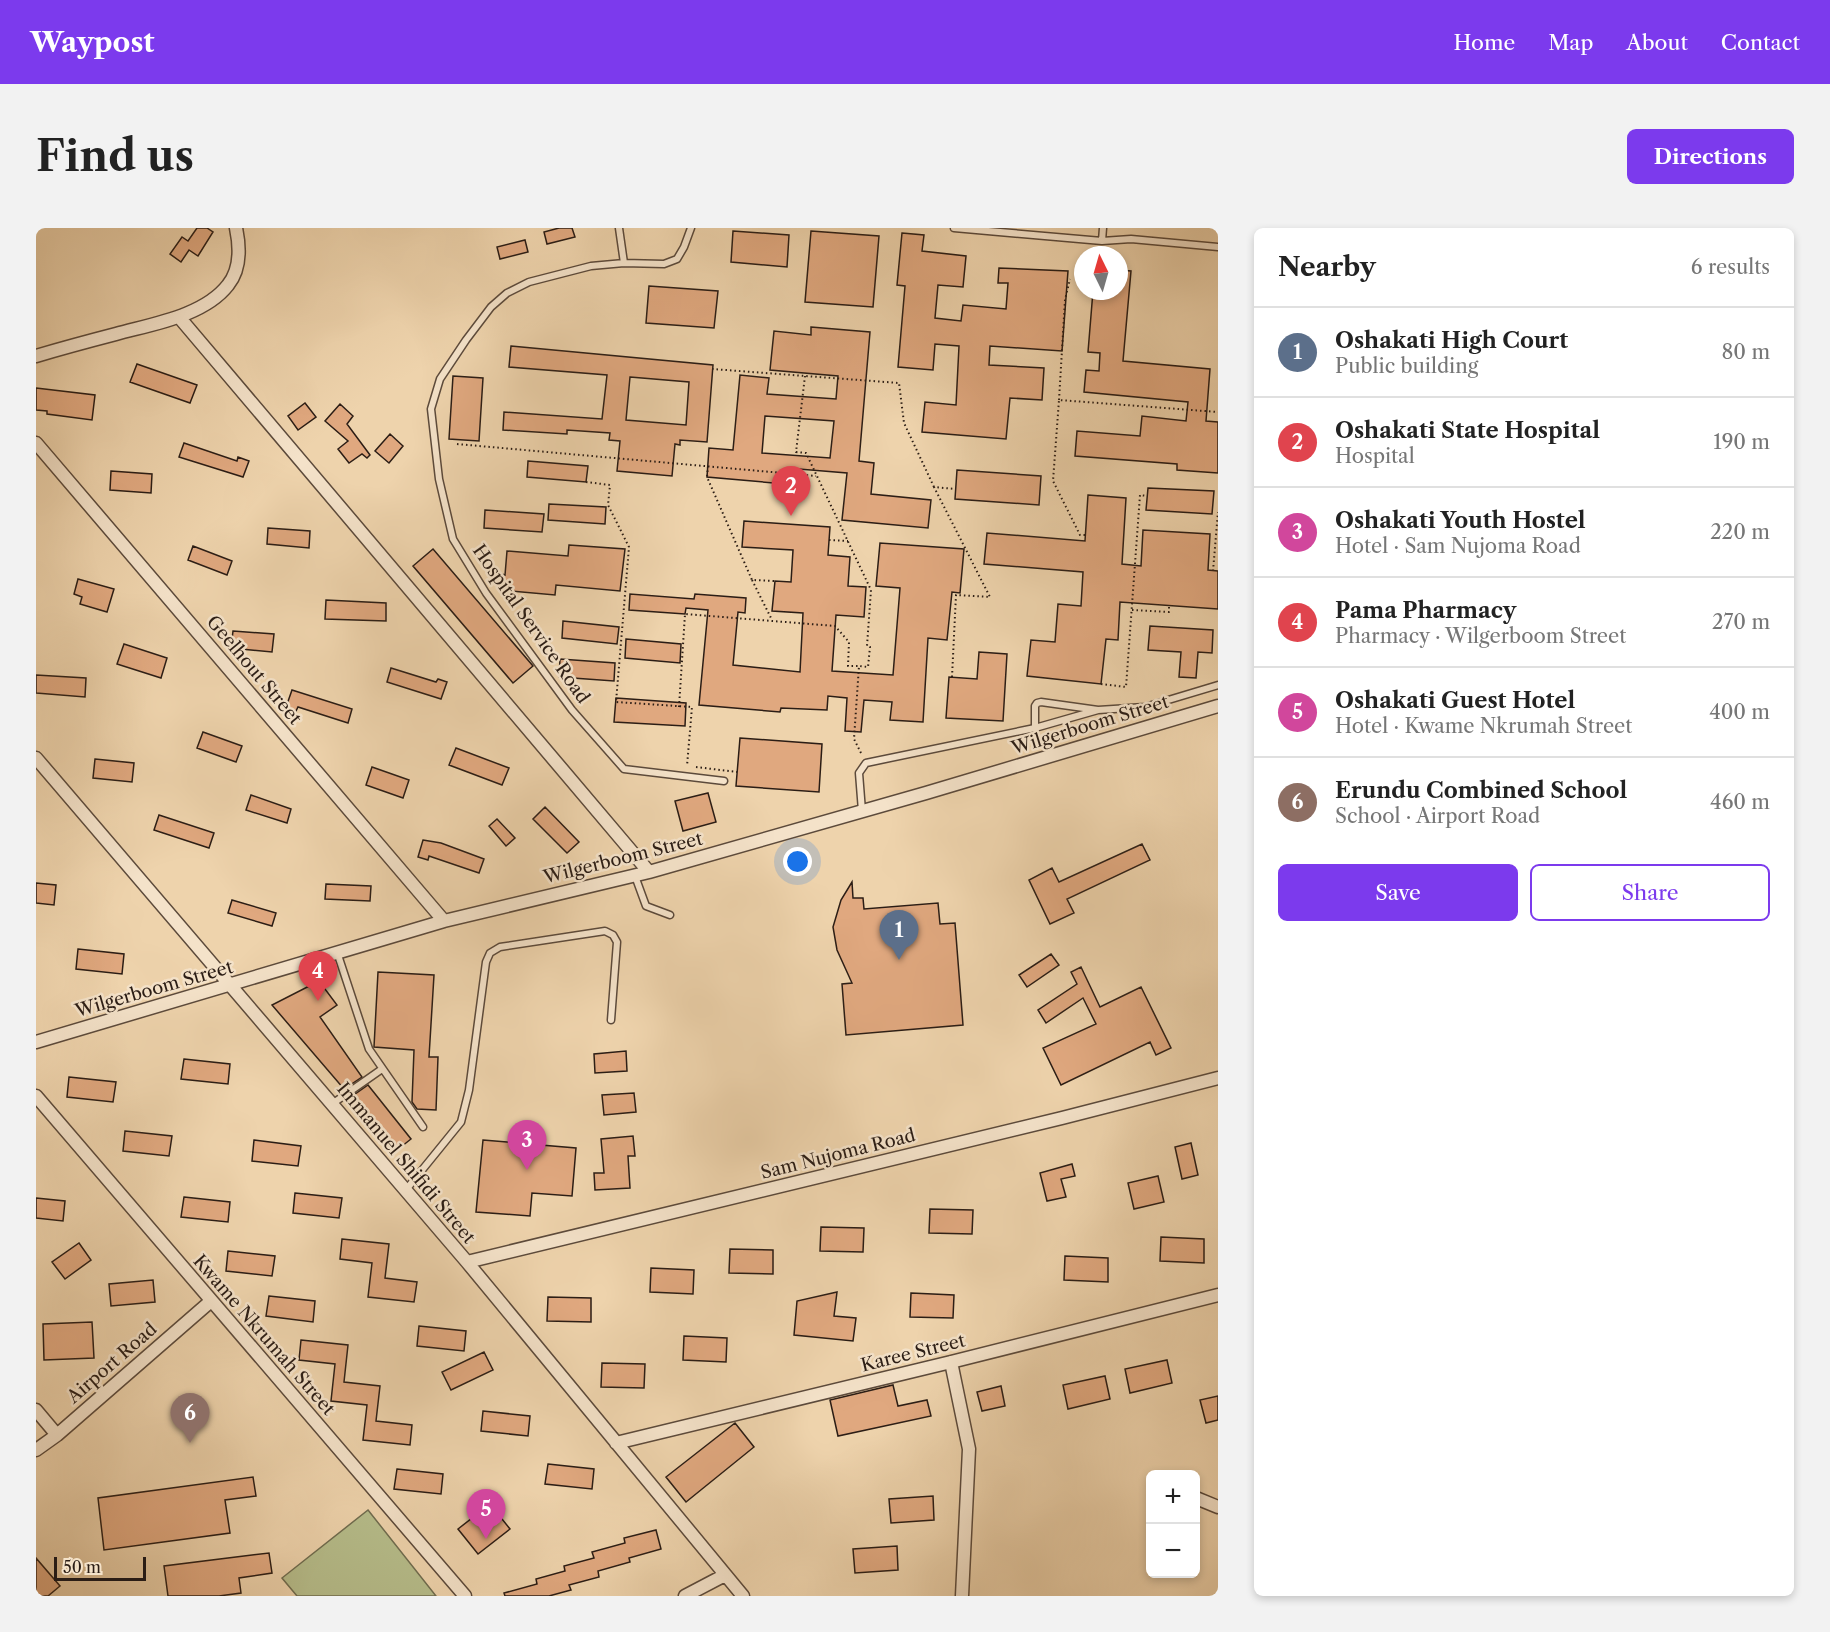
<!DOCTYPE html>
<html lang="en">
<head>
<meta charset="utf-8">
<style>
  :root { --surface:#fff; --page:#f2f2f2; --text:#222; --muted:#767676; --line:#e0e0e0; --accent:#7c3aed }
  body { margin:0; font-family:"Libre Caslon Text",serif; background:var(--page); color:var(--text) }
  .controls { position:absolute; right:18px; bottom:18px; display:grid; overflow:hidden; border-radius:9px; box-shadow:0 3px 9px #0003 }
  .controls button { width:54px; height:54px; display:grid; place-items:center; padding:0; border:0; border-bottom:2px solid var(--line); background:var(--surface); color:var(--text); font:30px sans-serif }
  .compass { position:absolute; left:1038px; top:18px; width:54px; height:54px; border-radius:50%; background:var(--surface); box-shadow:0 3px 9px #0003; rotate:355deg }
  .scale { position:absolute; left:18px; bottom:15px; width:92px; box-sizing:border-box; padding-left:6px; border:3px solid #2b1d15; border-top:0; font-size:16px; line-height:21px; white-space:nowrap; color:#2b1d15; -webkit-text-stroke:4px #f4e2c9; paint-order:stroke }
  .you { position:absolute; left:762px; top:634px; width:21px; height:21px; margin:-15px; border:4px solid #fff; border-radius:50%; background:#1a73e8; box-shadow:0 0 0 9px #1a73e833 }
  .badge { display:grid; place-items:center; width:39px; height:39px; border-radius:50%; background:var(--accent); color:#fff; font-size:20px; font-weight:700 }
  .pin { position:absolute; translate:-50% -50px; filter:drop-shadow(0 2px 3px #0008) }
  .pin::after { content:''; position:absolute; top:32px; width:21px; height:18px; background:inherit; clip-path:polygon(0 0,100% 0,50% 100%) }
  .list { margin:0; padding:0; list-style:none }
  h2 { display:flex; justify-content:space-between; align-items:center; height:78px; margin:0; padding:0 24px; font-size:26px }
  h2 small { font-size:20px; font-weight:400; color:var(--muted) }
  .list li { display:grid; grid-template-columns:39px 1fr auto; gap:18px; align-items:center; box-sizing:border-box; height:90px; padding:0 24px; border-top:2px solid var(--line) }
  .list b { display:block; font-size:22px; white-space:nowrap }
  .list p { margin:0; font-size:20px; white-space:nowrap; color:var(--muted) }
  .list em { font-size:20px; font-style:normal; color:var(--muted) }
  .actions { display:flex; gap:12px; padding:18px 24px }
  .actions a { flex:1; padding:14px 0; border:2px solid var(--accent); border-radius:9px; text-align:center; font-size:21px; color:var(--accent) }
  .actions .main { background:var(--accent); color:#fff }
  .map { position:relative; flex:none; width:1182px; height:1368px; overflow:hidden; border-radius:9px }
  header { display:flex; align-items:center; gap:36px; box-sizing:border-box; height:84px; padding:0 30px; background:var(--accent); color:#fff }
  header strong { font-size:28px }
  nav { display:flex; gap:33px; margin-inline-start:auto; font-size:21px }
  .intro { display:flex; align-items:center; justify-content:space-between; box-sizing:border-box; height:144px; padding:0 36px }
  h1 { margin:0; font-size:42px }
  .button { padding:15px 27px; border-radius:9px; background:var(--accent); color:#fff; font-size:21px; font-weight:700 }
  main { display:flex; gap:36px; padding:0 36px }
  aside { flex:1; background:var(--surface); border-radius:9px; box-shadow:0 3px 9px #0003 }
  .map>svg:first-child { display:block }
  .green { fill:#b6bd8b; stroke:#706d50; stroke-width:1.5 }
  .building { fill:#e0a87f; stroke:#2b1d15; stroke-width:1.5; fill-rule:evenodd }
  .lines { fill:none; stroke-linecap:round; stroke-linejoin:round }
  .service-casing { stroke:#5c4a3b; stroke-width:9 }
  .minor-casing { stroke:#5c4a3b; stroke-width:15 }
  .path { stroke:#2b1d15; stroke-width:2; stroke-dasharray:1.5 3; stroke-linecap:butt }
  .service { stroke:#f4e2c9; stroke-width:6 }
  .minor { stroke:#f4e2c9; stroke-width:12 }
  .labels { text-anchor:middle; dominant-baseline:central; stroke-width:5; stroke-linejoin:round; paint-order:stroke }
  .street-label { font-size:18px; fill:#2b1d15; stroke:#f4e2c9 }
</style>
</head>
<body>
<header>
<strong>Waypost</strong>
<nav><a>Home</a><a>Map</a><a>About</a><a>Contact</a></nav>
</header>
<div class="intro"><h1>Find us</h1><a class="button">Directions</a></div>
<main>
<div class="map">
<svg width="1182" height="1368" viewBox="0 0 1182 1368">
  <rect width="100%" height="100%" fill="#eed3ac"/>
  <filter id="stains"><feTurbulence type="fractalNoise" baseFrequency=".00333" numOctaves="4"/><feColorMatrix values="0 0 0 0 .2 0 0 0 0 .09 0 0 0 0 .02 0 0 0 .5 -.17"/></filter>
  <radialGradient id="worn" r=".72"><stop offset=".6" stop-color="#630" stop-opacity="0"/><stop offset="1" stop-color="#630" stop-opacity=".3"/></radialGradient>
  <path class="green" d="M 332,1282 L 400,1368 L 261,1368 L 246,1350 Z"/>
  <path class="building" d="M 161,0 L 171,0 L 177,4 L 162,28 L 153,22 L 145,34 L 134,26 L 146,9 L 152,13 Z
    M 523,0 L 536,0 L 539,9 L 511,16 L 508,4 Z
    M 697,3 L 753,7 L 751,39 L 695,34 Z
    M 775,3 L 843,8 L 837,79 L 769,74 Z
    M 866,5 L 888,7 L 886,23 L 930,28 L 927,59 L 902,57 L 899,90 L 925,93 L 927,77 L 970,81 L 972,55 L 962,55 L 963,40 L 1032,43 L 1026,123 L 954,118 L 953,137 L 1008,140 L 1006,172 L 974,170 L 970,211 L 886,204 L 889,174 L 920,177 L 923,118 L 899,116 L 897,142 L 862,139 L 869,58 L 861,57 Z
    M 489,12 L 492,24 L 464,31 L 461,19 Z
    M 1083,42 L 1095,43 L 1087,133 L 1174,141 L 1170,193 L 1182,194 L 1182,245 L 1141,242 L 1141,236 L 1039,228 L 1041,203 L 1104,208 L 1106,188 L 1150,193 L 1152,174 L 1048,164 L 1050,142 L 1063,143 L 1064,125 L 1052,124 L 1057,63 L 1083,63 Z
    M 613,58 L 682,63 L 678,100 L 610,95 Z
    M 775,99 L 834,104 L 823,233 L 838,235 L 835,266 L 895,272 L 892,300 L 806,292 L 811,245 L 763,241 L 761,257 L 671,249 L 673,220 L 697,222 L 704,147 L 733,150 L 731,166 L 800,171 L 802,148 L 734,142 L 738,103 L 775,107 ZM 729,188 L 798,193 L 794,230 L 726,225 Z
    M 475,118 L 677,137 L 671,214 L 644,212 L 644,217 L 639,216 L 636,248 L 581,243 L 584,213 L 573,212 L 574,205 L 531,202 L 531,206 L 467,202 L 468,184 L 566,191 L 571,147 L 473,139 ZM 594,149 L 653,154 L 650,197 L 590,192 Z
    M 101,136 L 161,157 L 154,175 L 94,154 Z
    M 417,148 L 447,150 L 443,213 L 413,211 Z
    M 0,160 L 59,167 L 56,192 L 11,186 L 11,183 L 0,182 Z
    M 269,175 L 280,189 L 262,202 L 252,188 Z
    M 304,176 L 317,188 L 311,196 L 334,227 L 331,230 L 326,226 L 313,235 L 302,221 L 312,213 L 289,193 Z
    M 354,206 L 367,218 L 353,235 L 339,223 Z
    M 148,215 L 201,233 L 202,229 L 213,233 L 207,249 L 143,229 Z
    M 492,233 L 552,238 L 550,254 L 491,249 Z
    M 921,242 L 1005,248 L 1003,277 L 919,271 Z
    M 75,243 L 116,246 L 115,265 L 74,262 Z
    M 1112,260 L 1178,263 L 1176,286 L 1110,282 Z
    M 1052,267 L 1090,270 L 1086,336 L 1105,338 L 1107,302 L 1174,306 L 1172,342 L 1182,343 L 1182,381 L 1084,374 L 1082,412 L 1070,411 L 1065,456 L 991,448 L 995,412 L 1019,414 L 1022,376 L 1045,378 L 1047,344 L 948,336 L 951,305 L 1049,313 Z
    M 513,276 L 570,279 L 569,296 L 512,292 Z
    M 449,282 L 508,286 L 506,304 L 448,300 Z
    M 708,293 L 794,299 L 792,327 L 814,329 L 812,358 L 830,359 L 828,389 L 800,387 L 796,443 L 857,447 L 864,360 L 840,358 L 844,315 L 928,321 L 924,365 L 916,364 L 911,412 L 892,410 L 887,494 L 854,492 L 856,474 L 828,472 L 825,504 L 809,503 L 811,470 L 792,468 L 791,482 L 745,480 L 744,484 L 663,477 L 672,382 L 650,380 L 649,386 L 593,382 L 594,366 L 658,371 L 659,366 L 710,370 L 709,385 L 702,384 L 697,437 L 764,444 L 767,385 L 736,383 L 739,353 L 755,354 L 757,322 L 706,319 Z
    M 232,300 L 274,303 L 273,320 L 231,316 Z
    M 533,317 L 589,321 L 584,363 L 520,357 L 519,367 L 465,362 L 466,346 L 469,347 L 471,323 L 532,328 Z
    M 157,318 L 196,333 L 191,347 L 152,332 Z
    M 397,321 L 497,438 L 477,455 L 377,338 Z
    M 42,351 L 78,361 L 71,384 L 44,376 L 46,369 L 38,366 Z
    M 290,372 L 350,375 L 350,393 L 289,391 Z
    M 527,393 L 583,399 L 581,416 L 526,410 Z
    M 1114,398 L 1177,402 L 1176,425 L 1162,424 L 1160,450 L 1143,449 L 1145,424 L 1112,422 Z
    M 197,403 L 238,406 L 236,424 L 195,420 Z
    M 590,411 L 645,416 L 644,435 L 589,430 Z
    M 88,416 L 131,430 L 125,450 L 81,436 Z
    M 943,424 L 971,426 L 967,493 L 910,490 L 913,449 L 941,451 Z
    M 524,431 L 579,435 L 578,453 L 523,449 Z
    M 355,440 L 400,454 L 402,451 L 411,454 L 405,471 L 351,454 Z
    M 0,447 L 50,450 L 49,469 L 0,465 Z
    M 256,462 L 316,481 L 312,495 L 262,479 L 260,483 L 250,479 Z
    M 580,470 L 650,475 L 649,498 L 578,494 Z
    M 167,504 L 206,518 L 200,534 L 161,520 Z
    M 704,510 L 786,516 L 783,564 L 700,558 Z
    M 420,520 L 473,540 L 466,557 L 413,537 Z
    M 59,531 L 98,535 L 96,554 L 57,550 Z
    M 336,539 L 373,552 L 367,570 L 330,557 Z
    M 672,565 L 680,594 L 647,603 L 639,573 Z
    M 215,567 L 255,581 L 251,595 L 210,582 Z
    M 509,579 L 543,614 L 531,625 L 497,591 Z
    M 123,587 L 178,605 L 173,620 L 118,602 Z
    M 461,591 L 479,610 L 470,618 L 453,598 Z
    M 387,612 L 405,615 L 448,631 L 443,645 L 393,628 L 392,632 L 382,629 Z
    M 1106,616 L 1114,632 L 1031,671 L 1038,685 L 1014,696 L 993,652 L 1016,640 L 1023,654 Z
    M 816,654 L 817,670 L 827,670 L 828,681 L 902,675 L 904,696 L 919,695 L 927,797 L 810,807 L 806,756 L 816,755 L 801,722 L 797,699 L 805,672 Z
    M 0,655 L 20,657 L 18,677 L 0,675 Z
    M 290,656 L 335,658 L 334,673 L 289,671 Z
    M 196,672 L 240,685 L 236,698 L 192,685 Z
    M 42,721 L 88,726 L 86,746 L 40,741 Z
    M 1015,726 L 1023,737 L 991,759 L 983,747 Z
    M 1045,739 L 1064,779 L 1105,759 L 1135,820 L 1120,827 L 1114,814 L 1025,857 L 1007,820 L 1060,796 L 1047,770 L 1010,795 L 1002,782 L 1041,756 L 1035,744 Z
    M 342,744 L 398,747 L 393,829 L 402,829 L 400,882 L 381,881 L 376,874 L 378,822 L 338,819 Z
    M 283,753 L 301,777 L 284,789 L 326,849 L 308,861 L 236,777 Z
    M 590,823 L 591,843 L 559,845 L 558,826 Z
    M 148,831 L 194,836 L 192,856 L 145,851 Z
    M 33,849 L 80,854 L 77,874 L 31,869 Z
    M 332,857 L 375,911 L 356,926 L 316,877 L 319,875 L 315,869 Z
    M 598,865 L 600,884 L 568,887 L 566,867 Z
    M 89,903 L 136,908 L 133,928 L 87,923 Z
    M 597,908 L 599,928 L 592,928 L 594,960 L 559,962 L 558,945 L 568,945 L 565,911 Z
    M 218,912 L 265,918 L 262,938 L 216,933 Z
    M 447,912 L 540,920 L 536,968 L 496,965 L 494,988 L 440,984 Z
    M 1155,915 L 1162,947 L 1146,951 L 1139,919 Z
    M 1036,936 L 1039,948 L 1025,951 L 1030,969 L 1011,973 L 1004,945 Z
    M 1122,948 L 1128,974 L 1098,981 L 1092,955 Z
    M 259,965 L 306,970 L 303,990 L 257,985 Z
    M 148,969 L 194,974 L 192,994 L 145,989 Z
    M 0,970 L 29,973 L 27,993 L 0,990 Z
    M 894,981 L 937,982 L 936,1006 L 893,1005 Z
    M 785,999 L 828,1000 L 827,1024 L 784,1023 Z
    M 1125,1009 L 1168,1011 L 1168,1035 L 1124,1033 Z
    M 306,1011 L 353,1016 L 349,1050 L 381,1054 L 378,1074 L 332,1069 L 336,1035 L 304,1031 Z
    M 43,1015 L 55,1032 L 29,1051 L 16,1034 Z
    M 694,1021 L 737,1022 L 737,1046 L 693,1045 Z
    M 192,1023 L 239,1028 L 236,1048 L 190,1043 Z
    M 1029,1028 L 1072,1030 L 1072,1054 L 1028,1052 Z
    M 615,1040 L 658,1042 L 657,1066 L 614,1064 Z
    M 117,1052 L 119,1074 L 75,1078 L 73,1056 Z
    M 801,1064 L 798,1088 L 820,1090 L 817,1113 L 758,1107 L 761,1073 Z
    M 875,1065 L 918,1067 L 917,1090 L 874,1089 Z
    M 233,1068 L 279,1073 L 277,1094 L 230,1088 Z
    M 512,1069 L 555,1070 L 555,1094 L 511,1093 Z
    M 56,1094 L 58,1130 L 8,1132 L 7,1096 Z
    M 383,1098 L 430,1103 L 428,1123 L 381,1118 Z
    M 648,1108 L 691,1110 L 690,1134 L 647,1132 Z
    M 265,1112 L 312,1117 L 308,1154 L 344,1158 L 340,1193 L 376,1197 L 374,1217 L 327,1212 L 331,1177 L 295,1173 L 299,1136 L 263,1132 Z
    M 448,1124 L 457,1142 L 415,1162 L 406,1144 Z
    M 1131,1132 L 1136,1155 L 1094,1165 L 1089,1141 Z
    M 566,1135 L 609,1136 L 608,1160 L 565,1159 Z
    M 1069,1148 L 1074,1171 L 1032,1181 L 1027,1157 Z
    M 857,1157 L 862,1178 L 891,1172 L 895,1188 L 802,1208 L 794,1172 Z
    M 965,1158 L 969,1178 L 946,1183 L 941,1164 Z
    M 1182,1168 L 1182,1192 L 1170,1195 L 1164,1172 Z
    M 447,1183 L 494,1188 L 492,1208 L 445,1203 Z
    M 699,1195 L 718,1219 L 650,1274 L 630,1249 Z
    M 512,1236 L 558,1241 L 556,1261 L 509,1256 Z
    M 361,1241 L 407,1246 L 405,1266 L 358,1261 Z
    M 217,1249 L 220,1268 L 189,1272 L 194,1305 L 68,1322 L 62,1270 Z
    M 897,1268 L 898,1292 L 855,1295 L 853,1271 Z
    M 454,1276 L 474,1301 L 442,1326 L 422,1301 Z
    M 620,1302 L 625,1321 L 593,1330 L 594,1334 L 562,1343 L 563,1349 L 533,1357 L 535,1362 L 513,1368 L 469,1368 L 468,1365 L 501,1356 L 500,1351 L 529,1343 L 528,1338 L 558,1330 L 556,1324 L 589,1315 L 588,1310 Z
    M 861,1318 L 862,1342 L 819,1345 L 817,1321 Z
    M 233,1325 L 236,1345 L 203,1350 L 205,1365 L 183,1368 L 132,1368 L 128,1338 Z
    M 0,1330 L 24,1358 L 12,1368 L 0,1368 Z"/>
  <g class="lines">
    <g class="service-casing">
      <path id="service" d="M 583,0 L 588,35
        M 655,0 L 648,19 L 641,31 L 628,36 L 588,35 L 555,38 L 493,54 L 471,65 L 455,79 L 430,112 L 404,151 L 395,181 L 403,251 L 417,311 L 450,365 L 536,482 L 588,541 L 688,553
        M 918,0 L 1066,13 L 1095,11 L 1182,19
        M 1066,13 L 1067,0
        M 1062,482 L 1005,474 L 1001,475 L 999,478 L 999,500 L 1062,482 L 1109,479 L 1182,457
        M 826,583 L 823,545 L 830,535 L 999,500
        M 599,648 L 610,678 L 634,687
        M 301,724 L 333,821 L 387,899
        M 296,876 L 346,841
        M 369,963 L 425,894 L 433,862 L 450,734 L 454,725 L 464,719 L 569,703 L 577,707 L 581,714 L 575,792"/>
    </g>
    <g class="minor-casing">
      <path id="minor" d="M 143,89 L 613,644
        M 0,128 C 27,120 53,113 80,106 C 116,96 168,88 192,57 C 205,41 204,19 200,0
        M 0,215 L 408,693
        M 0,530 L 431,1034 L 707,1368
        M 0,814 L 408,693 L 613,644 L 890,565 L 1182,478
        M 0,868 L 429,1368
        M 431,1034 L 1026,890 L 1182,850
        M 915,1134 L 933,1221 L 926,1368
        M 0,1182 L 21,1207
        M 580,1215 L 915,1134 L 1182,1067
        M 0,1222 L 21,1207 L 175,1073
        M 1160,1270 L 1182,1279
        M 649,1368 L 689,1347"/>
    </g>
    <path class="path" d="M 676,141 L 863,155 L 868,195 L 898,259
      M 769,148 L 760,224 L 770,225 L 835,362 L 831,418 L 834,419 L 832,439 L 823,438 L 818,511 L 826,527
      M 1023,172 L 1029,72 L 1034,51
      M 421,216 L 780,248
      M 672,238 L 671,249 L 716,352 L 739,353
      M 550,254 L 574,257 L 572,277 L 593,319 L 580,474 L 656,479 L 651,538
      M 1049,307 L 1044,307 L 1017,253 L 1023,172 L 1182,184
      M 793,312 L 812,313
      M 1177,343 L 1182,284
      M 716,352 L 736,392
      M 1096,382 L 1133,384 L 1133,378
      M 916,449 L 920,367 L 954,369 L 898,259 L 919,261
      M 1065,456 L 1090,459 L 1104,267 L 1111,268
      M 643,479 L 649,386 L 799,398 L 813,414 L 812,438 L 823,438
      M 660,539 L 701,544"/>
    <use href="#service" class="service"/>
    <use href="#minor" class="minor"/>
  </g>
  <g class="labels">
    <g class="street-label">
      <text transform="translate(495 396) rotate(55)">Hospital Service Road</text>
      <text transform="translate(218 442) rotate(50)">Geelhout Street</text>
      <text transform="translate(1054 497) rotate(-17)">Wilgerboom Street</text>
      <text transform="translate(587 630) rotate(-14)">Wilgerboom Street</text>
      <text transform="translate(118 761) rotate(-16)">Wilgerboom Street</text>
      <text transform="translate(802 926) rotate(-14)">Sam Nujoma Road</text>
      <text transform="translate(370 935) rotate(50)">Immanuel Shifidi Street</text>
      <text transform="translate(228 1107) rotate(49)">Kwame Nkrumah Street</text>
      <text transform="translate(877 1125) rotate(-14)">Karee Street</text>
      <text transform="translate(76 1135) rotate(-41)">Airport Road</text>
    </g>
  </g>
  <rect width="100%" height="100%" filter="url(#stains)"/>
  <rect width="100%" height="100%" fill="url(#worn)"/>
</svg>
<div class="controls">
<button>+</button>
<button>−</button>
</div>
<svg class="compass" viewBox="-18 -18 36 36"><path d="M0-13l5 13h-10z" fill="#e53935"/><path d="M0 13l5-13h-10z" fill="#767676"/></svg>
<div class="scale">50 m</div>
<div class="you"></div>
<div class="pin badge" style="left:863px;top:732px;background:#5c6f8a">1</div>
<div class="pin badge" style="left:755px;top:288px;background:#e0444e">2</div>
<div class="pin badge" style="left:491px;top:942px;background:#d1479c">3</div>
<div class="pin badge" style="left:282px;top:773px;background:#e0444e">4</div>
<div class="pin badge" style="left:450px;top:1311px;background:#d1479c">5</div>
<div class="pin badge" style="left:154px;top:1215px;background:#8d6e63">6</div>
</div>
<aside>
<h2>Nearby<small>6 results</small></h2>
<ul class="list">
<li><span class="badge" style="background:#5c6f8a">1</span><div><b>Oshakati High Court</b><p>Public building</p></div><em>80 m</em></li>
<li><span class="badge" style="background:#e0444e">2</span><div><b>Oshakati State Hospital</b><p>Hospital</p></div><em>190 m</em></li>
<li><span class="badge" style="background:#d1479c">3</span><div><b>Oshakati Youth Hostel</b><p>Hotel · Sam Nujoma Road</p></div><em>220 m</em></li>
<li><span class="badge" style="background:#e0444e">4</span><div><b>Pama Pharmacy</b><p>Pharmacy · Wilgerboom Street</p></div><em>270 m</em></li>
<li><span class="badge" style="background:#d1479c">5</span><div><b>Oshakati Guest Hotel</b><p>Hotel · Kwame Nkrumah Street</p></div><em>400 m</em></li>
<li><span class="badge" style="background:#8d6e63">6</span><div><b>Erundu Combined School</b><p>School · Airport Road</p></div><em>460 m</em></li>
</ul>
<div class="actions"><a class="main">Save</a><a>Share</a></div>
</aside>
</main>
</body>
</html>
